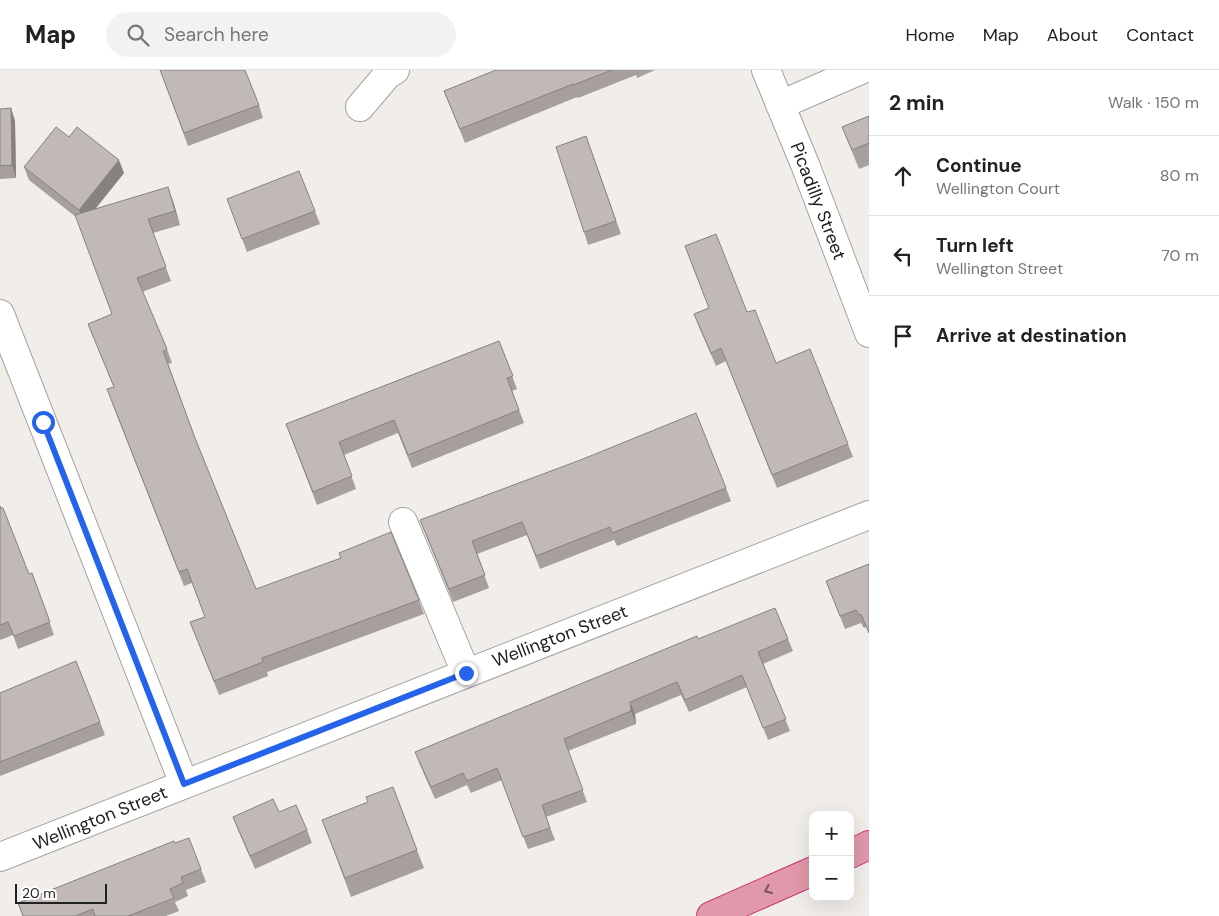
<!DOCTYPE html>
<html lang="en">
<head>
<meta charset="utf-8">
<style>
  :root { --surface:#fff; --page:#f2f2f2; --text:#222; --muted:#767676; --line:#e0e0e0 }
  body { margin:0; font-family:"DM Sans",sans-serif; background:var(--page); color:var(--text) }
  .controls { position:absolute; right:15px; bottom:15px; display:grid; overflow:hidden; border-radius:10px; box-shadow:0 5px 20px #0002 }
  .controls button { width:45px; height:45px; display:grid; place-items:center; padding:0; border:0; border-bottom:1px solid var(--line); background:var(--surface); color:var(--text); font:25px sans-serif }
  .scale { position:absolute; left:15px; bottom:12px; width:92px; box-sizing:border-box; padding-left:5px; border:2px solid #212121; border-top:0; font-size:14px; line-height:18px; white-space:nowrap; color:#212121; -webkit-text-stroke:4px #fff; paint-order:stroke }
  .stop { position:absolute; width:15px; height:15px; margin:-11px; border:4px solid #2563eb; border-radius:50%; background:#fff }
  .stop.end { background:#2563eb; border-color:#fff; box-shadow:0 1px 5px #0008 }
  .list { margin:0; padding:0; list-style:none }
  h2 { display:flex; justify-content:space-between; align-items:center; height:65px; margin:0; padding:0 20px; font-size:21px }
  h2 small { font-size:16px; font-weight:400; color:var(--muted) }
  .list li { display:grid; grid-template-columns:32px 1fr auto; gap:15px; align-items:center; box-sizing:border-box; height:80px; padding:0 20px; border-top:1px solid var(--line) }
  .list b { display:block; font-size:19px; white-space:nowrap }
  .list p { margin:0; font-size:16px; white-space:nowrap; color:var(--muted) }
  .list em { font-size:16px; font-style:normal; color:var(--muted) }
  .icon { flex:none; width:28px; height:28px; fill:none; stroke:currentColor; stroke-width:2; stroke-linecap:round; stroke-linejoin:round }
  .map { position:relative; flex:none; width:869px; height:846px; overflow:hidden }
  header { display:flex; align-items:center; gap:30px; box-sizing:border-box; height:70px; padding:0 25px; background:var(--surface); border-bottom:1px solid var(--line) }
  header strong { font-size:24px }
  nav { display:flex; gap:28px; margin-inline-start:auto; font-size:18px }
  .search { width:350px; height:45px; background:var(--page); display:flex; align-items:center; gap:12px; box-sizing:border-box; padding:0 18px; border-radius:28px; color:var(--muted); font-size:19px }
  main { display:flex }
  aside { flex:1; background:var(--surface) }
  .map>svg:first-child { display:block }
  .lines { fill:none; stroke-linecap:round; stroke-linejoin:round }
  .minor-casing { stroke:#a2a2a2; stroke-width:30 }
  .motorway-casing { stroke:#cd3775; stroke-width:30 }
  .minor { stroke:#fff; stroke-width:28 }
  .motorway { stroke:#e198aa; stroke-width:28 }
  .wall { fill:#a69f9c }
  .shaded-wall { fill:#87827f }
  .building { fill:#c1b9b5; stroke:#87827f }
  .oneway { stroke:#77575f }
  .route { stroke:#2563eb; stroke-width:6 }
  .labels { text-anchor:middle; dominant-baseline:central; stroke-width:5; stroke-linejoin:round; paint-order:stroke }
  .street-label { font-size:18px; fill:#212121; stroke:#fff }
</style>
</head>
<body>
<header>
<strong>Map</strong>
<div class="search"><svg class="icon" aria-label="search" viewBox="0 0 24 24"><circle cx="10" cy="10" r="6"/><path d="M15 15l6 6"/></svg>Search here</div>
<nav><a>Home</a><a>Map</a><a>About</a><a>Contact</a></nav>
</header>
<main>
<div class="map">
<svg width="869" height="846" viewBox="0 0 869 846">
  <rect width="100%" height="100%" fill="#f1eee9"/>
  <g class="lines">
    <g class="minor-casing">
      <path id="minor" d="M 766,0 L 806,97 L 869,263
        M 780,35 L 861,0
        M 360,37 L 388,4 L 395,0
        M 0,244 L 184,714
        M 403,452 L 466,603
        M 0,787 L 869,445"/>
    </g>
    <g class="motorway-casing">
      <path id="motorway" d="M 850,784 L 869,775
        M 711,846 L 813,801"/>
    </g>
    <use href="#minor" class="minor"/>
    <use href="#motorway" class="motorway"/>
  </g>
  <path class="wall" d="M 160,0 L 259,35 L 263,48 L 188,76 Z
    M 496,0 L 655,0 L 637,8 L 636,5 L 578,28 L 577,27 L 465,73 L 444,21 Z
    M 11,38 L 15,51 L 16,108 L 0,109 L 0,39 Z
    M 869,46 L 869,95 L 859,99 L 842,57 Z
    M 586,66 L 621,164 L 588,175 L 584,162 Z
    M 69,67 L 124,103 L 95,139 L 173,131 L 180,155 L 153,163 L 171,211 L 142,222 L 167,279 L 172,293 L 168,294 L 195,368 L 256,519 L 419,530 L 424,544 L 267,602 L 268,606 L 219,625 L 190,552 L 205,547 L 192,513 L 184,516 L 112,333 L 114,317 L 88,254 L 112,244 L 76,147 L 29,110 L 24,97 Z
    M 227,129 L 315,141 L 320,154 L 247,182 Z
    M 685,176 L 747,242 L 776,293 L 848,374 L 853,387 L 777,418 L 726,291 L 716,296 L 699,257 L 694,244 L 709,238 Z
    M 499,271 L 517,319 L 512,321 L 524,353 L 412,398 L 398,363 L 344,385 L 356,419 L 317,435 L 286,354 Z
    M 726,418 L 731,431 L 617,476 L 614,470 L 540,499 L 527,465 L 477,484 L 489,518 L 453,532 L 420,450 Z
    M 0,436 L 29,504 L 32,503 L 54,565 L 18,579 L 13,565 L 0,570 Z
    M 869,494 L 866,557 L 864,558 L 861,553 L 845,559 L 826,511 Z
    M 698,569 L 788,569 L 793,581 L 763,594 L 790,661 L 768,670 L 747,617 L 689,642 L 681,625 L 635,644 L 636,654 L 568,681 L 587,732 L 546,747 L 555,770 L 528,779 L 502,710 L 471,723 L 467,715 L 435,729 L 420,695 L 415,682 Z
    M 0,623 L 100,652 L 105,665 L 0,706 Z
    M 279,742 L 307,760 L 312,773 L 255,799 L 238,760 L 233,747 Z
    M 329,768 L 417,780 L 424,798 L 351,827 Z
    M 175,773 L 201,799 L 206,812 L 186,820 L 188,826 L 175,832 L 179,841 L 166,846 L 23,846 L 18,833 Z"/>
  <path class="shaded-wall" d="M 11,38 L 15,51 L 16,108 L 12,95 Z
    M 119,90 L 124,103 L 84,153 L 79,140 Z
    M 168,117 L 173,131 L 180,155 L 175,141 Z
    M 630,632 L 635,644 L 636,654 L 631,641 Z"/>
  <path class="building" d="M 160,0 L 245,0 L 259,35 L 184,63 Z
    M 496,0 L 612,0 L 573,15 L 573,14 L 460,59 L 444,21 Z
    M 11,38 L 12,95 L 0,96 L 0,39 Z
    M 869,46 L 869,73 L 852,80 L 842,57 Z
    M 56,57 L 69,67 L 77,57 L 119,90 L 79,140 L 24,97 Z
    M 586,66 L 616,151 L 584,162 L 556,77 Z
    M 299,101 L 315,141 L 242,169 L 227,129 Z
    M 168,117 L 175,141 L 148,149 L 166,197 L 137,208 L 167,279 L 163,281 L 195,368 L 256,519 L 341,488 L 339,483 L 391,462 L 419,530 L 262,588 L 263,592 L 214,611 L 190,552 L 205,547 L 187,499 L 179,502 L 107,319 L 114,317 L 88,254 L 112,244 L 75,145 Z
    M 716,164 L 747,242 L 755,240 L 776,293 L 810,279 L 848,374 L 772,405 L 721,278 L 711,283 L 694,244 L 709,238 L 685,176 Z
    M 499,271 L 513,306 L 507,308 L 519,340 L 408,385 L 394,350 L 339,372 L 352,406 L 313,422 L 286,354 Z
    M 696,343 L 726,418 L 612,463 L 610,457 L 536,486 L 522,452 L 472,471 L 485,505 L 449,519 L 420,450 L 583,389 Z
    M 0,436 L 1,438 L 3,438 L 29,504 L 32,503 L 50,552 L 14,566 L 8,552 L 0,555 Z
    M 869,494 L 869,563 L 861,544 L 859,545 L 856,540 L 840,546 L 826,511 Z
    M 775,538 L 788,569 L 758,582 L 786,649 L 763,658 L 742,605 L 685,630 L 677,612 L 630,632 L 631,641 L 564,669 L 583,720 L 542,735 L 550,758 L 523,767 L 497,698 L 467,711 L 463,703 L 431,717 L 415,682 L 697,566 L 698,569 Z
    M 76,591 L 100,652 L 0,692 L 0,623 Z
    M 393,717 L 417,780 L 345,808 L 322,750 L 368,732 L 366,727 Z
    M 273,729 L 279,742 L 296,735 L 307,760 L 250,786 L 233,747 Z
    M 189,768 L 201,799 L 181,807 L 183,813 L 170,819 L 174,828 L 128,846 L 95,846 L 93,839 L 75,846 L 23,846 L 18,833 L 174,771 L 175,773 Z"/>
  <defs><path id="oneway-chevron" d="M-2-3.5L2.5 0L-2 3.5" fill="none" stroke-width="1.6" stroke-linecap="round" stroke-linejoin="round" transform="scale(1.25)"/></defs>
  <use class="oneway" href="#oneway-chevron" transform="translate(768 820) rotate(156)"/>
  <g class="lines">
    <path class="route" d="M 43,352 L 184,714 L 466,603"/>
  </g>
  <g class="labels">
    <g class="street-label">
      <text transform="translate(818 131) rotate(69)">Picadilly Street</text>
      <text transform="translate(560 566) rotate(-21)">Wellington Street</text>
      <text transform="translate(100 748) rotate(-22)">Wellington Street</text>
    </g>
  </g>
</svg>
<div class="controls">
<button>+</button>
<button>−</button>
</div>
<div class="scale">20 m</div>
<div class="stop" style="left:43px;top:352px"></div>
<div class="stop end" style="left:466px;top:603px"></div>
</div>
<aside>
<h2>2 min<small>Walk · 150 m</small></h2>
<ul class="list">
<li><svg class="icon" aria-label="ahead" viewBox="0 0 24 24"><path d="M12 20V5M6 11l6-6 6 6"/></svg><div><b>Continue</b><p>Wellington Court</p></div><em>80 m</em></li>
<li><svg class="icon" aria-label="left" viewBox="0 0 24 24"><path d="M17 20v-9H6M10 6l-5 5 5 5"/></svg><div><b>Turn left</b><p>Wellington Street</p></div><em>70 m</em></li>
<li><svg class="icon" aria-label="arrive" viewBox="0 0 24 24"><path d="M6 21V4h12l-3 4 3 4H6"/></svg><div><b>Arrive at destination</b></div></li>
</ul>
</aside>
</main>
</body>
</html>
